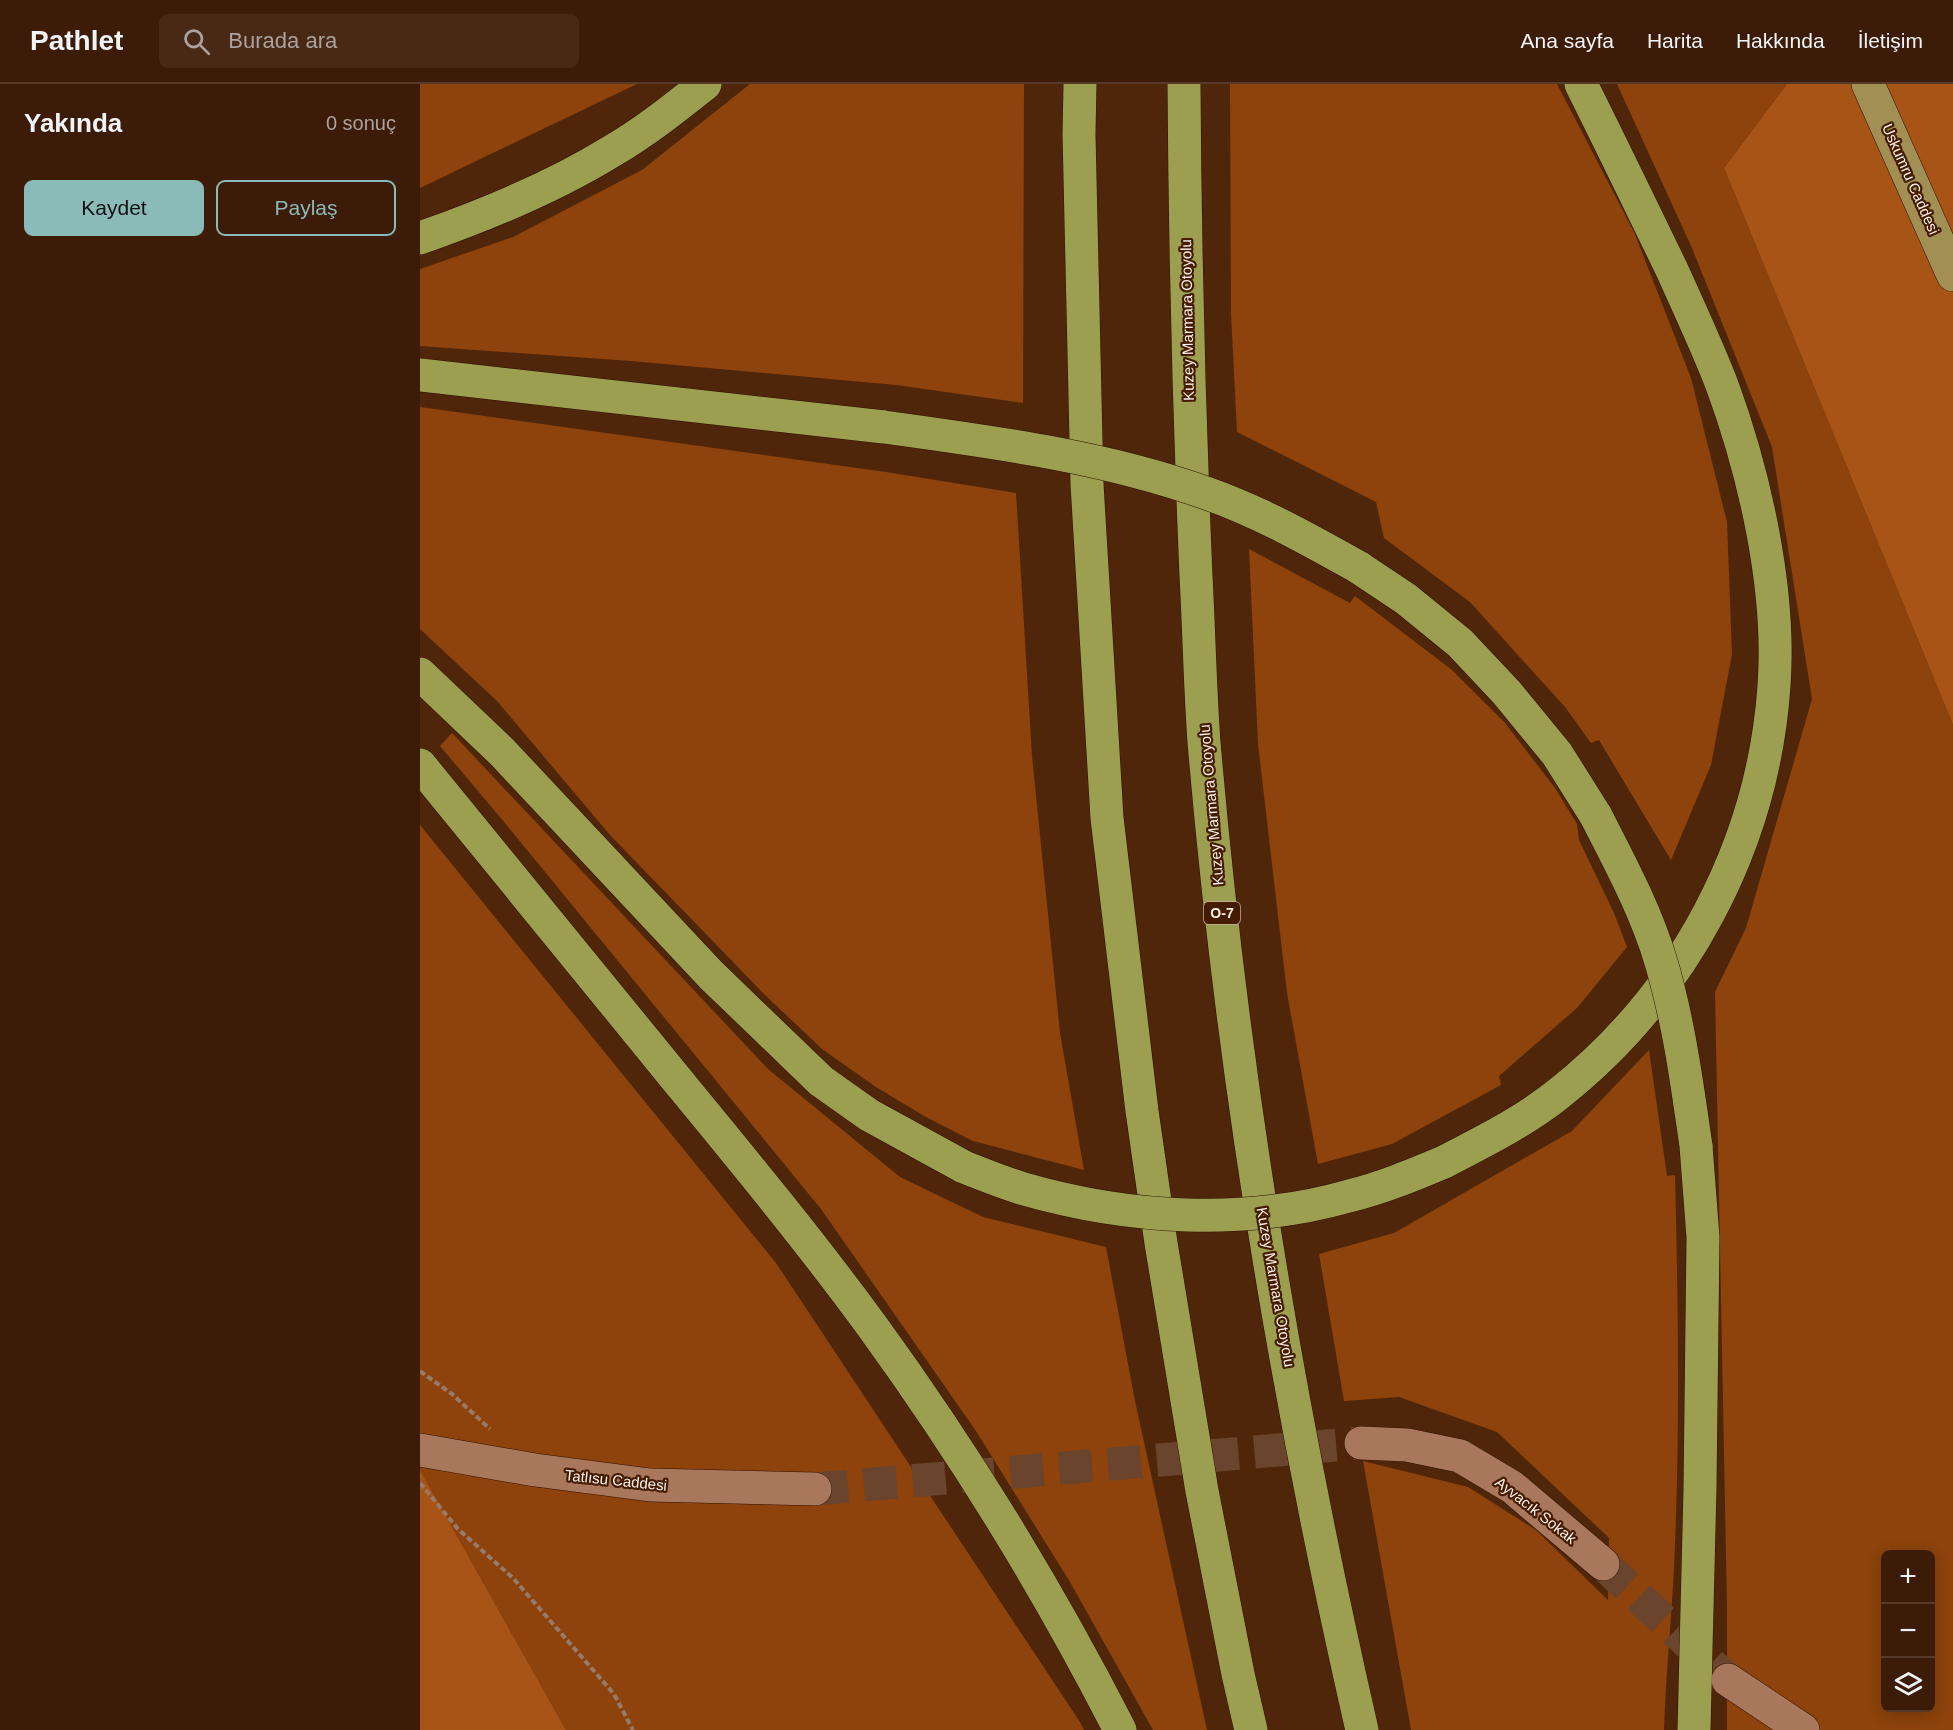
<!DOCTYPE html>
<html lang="tr">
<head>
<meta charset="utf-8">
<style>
  :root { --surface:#3c1c08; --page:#472916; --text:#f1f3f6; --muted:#aca19c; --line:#553a29; --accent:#8bbbb9 }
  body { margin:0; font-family:Arial,sans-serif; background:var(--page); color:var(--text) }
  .controls { position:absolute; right:18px; bottom:18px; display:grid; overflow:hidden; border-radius:9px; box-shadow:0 3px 15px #0003 }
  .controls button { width:54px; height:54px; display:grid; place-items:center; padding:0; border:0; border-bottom:2px solid var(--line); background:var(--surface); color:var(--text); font:30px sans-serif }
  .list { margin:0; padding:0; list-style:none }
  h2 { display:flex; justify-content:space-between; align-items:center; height:78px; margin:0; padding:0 24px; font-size:26px }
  h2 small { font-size:20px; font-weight:400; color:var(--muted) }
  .actions { display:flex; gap:12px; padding:18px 24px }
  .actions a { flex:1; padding:14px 0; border:2px solid var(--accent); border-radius:9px; text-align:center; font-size:21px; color:var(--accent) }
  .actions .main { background:var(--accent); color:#111 }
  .icon { flex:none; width:33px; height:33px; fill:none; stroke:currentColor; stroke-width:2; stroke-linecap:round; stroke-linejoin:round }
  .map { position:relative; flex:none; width:1533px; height:1646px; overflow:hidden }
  header { display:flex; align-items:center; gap:36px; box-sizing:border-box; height:84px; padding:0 30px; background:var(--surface); border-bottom:2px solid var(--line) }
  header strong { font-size:28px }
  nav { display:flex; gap:33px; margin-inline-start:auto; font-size:21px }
  .search { width:420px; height:54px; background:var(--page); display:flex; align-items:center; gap:15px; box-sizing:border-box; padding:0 21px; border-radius:9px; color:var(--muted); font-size:22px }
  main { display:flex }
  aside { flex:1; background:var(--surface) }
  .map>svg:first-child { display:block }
  .green { fill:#8d430b; fill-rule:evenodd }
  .forest { fill:#a85417 }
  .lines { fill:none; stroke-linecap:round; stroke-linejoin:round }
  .minor-tunnel { stroke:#6a442c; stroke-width:33; stroke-dasharray:33 16; stroke-linecap:butt }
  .minor-casing { stroke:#2f1100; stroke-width:34 }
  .major-casing { stroke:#2f1100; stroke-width:34 }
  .highway-casing { stroke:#2f1100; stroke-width:34 }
  .path { stroke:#987a68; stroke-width:4; stroke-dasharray:6 3; stroke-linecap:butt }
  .minor { stroke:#a9785c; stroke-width:33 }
  .major { stroke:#a18f54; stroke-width:33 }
  .highway { stroke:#9c9f4f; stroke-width:33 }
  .highway-bridge-casing { stroke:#2f1100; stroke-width:34; stroke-linecap:butt }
  .highway-bridge { stroke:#9c9f4f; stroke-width:33 }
  .labels { text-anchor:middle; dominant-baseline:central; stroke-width:4.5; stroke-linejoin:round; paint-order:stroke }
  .shield { fill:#451c00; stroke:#c4b0a4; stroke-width:1.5 }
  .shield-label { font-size:14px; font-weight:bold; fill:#fbf0ea }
  .street-label { font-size:15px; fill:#fbf0ea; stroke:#451c00 }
</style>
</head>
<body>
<header>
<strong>Pathlet</strong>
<div class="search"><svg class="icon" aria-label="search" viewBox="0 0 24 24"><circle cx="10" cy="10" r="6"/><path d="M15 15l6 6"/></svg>Burada ara</div>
<nav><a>Ana sayfa</a><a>Harita</a><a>Hakkında</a><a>İletişim</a></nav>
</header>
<main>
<aside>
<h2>Yakında<small>0 sonuç</small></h2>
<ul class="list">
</ul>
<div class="actions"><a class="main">Kaydet</a><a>Paylaş</a></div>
</aside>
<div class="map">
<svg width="1533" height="1646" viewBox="0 0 1533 1646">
  <rect width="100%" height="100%" fill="#50260a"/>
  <path class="green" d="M 0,0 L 217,0 L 0,104 Z
    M 330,0 L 604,0 L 603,319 L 476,301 L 211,277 L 0,262 L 0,185 L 93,153 L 222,86 Z
    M 810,0 L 1137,0 L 1214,148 L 1271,294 L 1307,438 L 1312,570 L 1291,681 L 1251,776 L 1179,656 L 1171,659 L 1145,623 L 1050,518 L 964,454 L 956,418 L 817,348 L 811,229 Z
    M 1197,0 L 1367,0 L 1304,84 L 1533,641 L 1533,1646 L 1307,1646 L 1307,1523 L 1295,908 L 1326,844 L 1392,615 L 1352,363 L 1272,164 ZM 1466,1470 L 1510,1470 L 1510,1624 L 1466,1624 Z
    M 0,323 L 466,388 L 596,409 L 612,672 L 640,949 L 664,1086 L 553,1057 L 504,1032 L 456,1003 L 402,965 L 344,910 L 190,751 L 77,617 L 0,545 Z
    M 829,465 L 930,519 L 935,512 L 1032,586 L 1085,639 L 1135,704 L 1157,740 L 1159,756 L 1194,829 L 1207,863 L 1157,924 L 1079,992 L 1081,1001 L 972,1060 L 898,1080 L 867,909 L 838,660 Z
    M 32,649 L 348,985 L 480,1093 L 563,1133 L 686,1163 L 715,1317 L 787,1646 L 733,1646 L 650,1498 L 556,1347 L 401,1125 L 85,739 L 20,662 Z
    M 0,741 L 356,1179 L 660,1638 L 664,1646 L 146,1646 L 0,1386 Z
    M 1229,966 L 1247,1092 L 1255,1091 C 1258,1214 1260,1337 1255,1460 C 1253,1522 1246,1584 1244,1646 L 991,1646 L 943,1377 L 1048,1403 L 1116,1446 L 1188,1516 L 1189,1454 L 1077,1348 L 979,1313 L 924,1317 L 899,1170 L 974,1149 L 1152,1047 Z"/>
  <path class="forest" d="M 1367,0 L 1533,0 L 1533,641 L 1304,84 Z
    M 0,1386 L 146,1646 L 0,1646 Z"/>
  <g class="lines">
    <path class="minor-tunnel" d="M 395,1405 L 941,1359
      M 1183,1480 L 1308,1596"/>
    <g class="minor-casing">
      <path id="minor" d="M 941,1359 L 987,1361 L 1040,1372 L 1092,1403 L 1183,1480
        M 0,1366 L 115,1386 L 230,1401 L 395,1405
        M 1308,1596 L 1383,1646"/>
    </g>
    <g class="major-casing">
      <path id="major" d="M 1448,0 L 1533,191"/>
    </g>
    <g class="highway-casing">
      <path id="highway" d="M 660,0 L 659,50 L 667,400 L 687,734 L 722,1027 L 741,1159 L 782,1407 L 818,1590 L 831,1646
        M 764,0 C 765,164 769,328 776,492 C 779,547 780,603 784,658 C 812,988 868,1323 942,1646
        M 0,154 C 66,131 132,104 192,67 C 225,48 256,23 285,0
        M 0,291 L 464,343
        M 938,483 L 986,515 L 1040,559 L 1087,609 L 1137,670 L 1176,732
        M 0,590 L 82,668 L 291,891 L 401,997 L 449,1031 L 544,1083
        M 0,681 C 88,788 175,895 262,1002 C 327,1081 392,1160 452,1242 C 545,1370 628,1505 700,1646
        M 1024,1078 C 1062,1058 1103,1038 1137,1011 C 1263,912 1343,762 1354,602 C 1361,506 1335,391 1302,301 C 1287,262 1269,224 1252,186 C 1222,124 1192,62 1161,0
        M 1274,1646 L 1280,1405 L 1283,1153 L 1276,1062"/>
    </g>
    <path class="path" d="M 0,1287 L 32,1310 L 70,1345
      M 0,1399 L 38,1445 L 93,1494 L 194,1610 L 213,1646"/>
    <use href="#minor" class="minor"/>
    <use href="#major" class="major"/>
    <use href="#highway" class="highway"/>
    <g class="highway-bridge-casing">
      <path id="highway-bridge" d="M 464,343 C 572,358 683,372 786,409 C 840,428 888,455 938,483
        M 1176,732 C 1200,779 1226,827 1241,878 C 1259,938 1267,1000 1276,1062
        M 544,1083 C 564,1091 584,1099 604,1105 C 709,1135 824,1142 929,1112 C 962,1104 993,1091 1024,1078"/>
    </g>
    <use href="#highway-bridge" class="highway-bridge"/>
  </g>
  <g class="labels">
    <rect class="shield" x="784" y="818" width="36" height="22" rx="4.5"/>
    <g class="shield-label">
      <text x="802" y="829">O-7</text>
    </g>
    <g class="street-label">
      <text transform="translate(1491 95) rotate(66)">Uskumru Caddesi</text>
      <text transform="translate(767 236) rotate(-91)">Kuzey Marmara Otoyolu</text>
      <text transform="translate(791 721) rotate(-95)">Kuzey Marmara Otoyolu</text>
      <text transform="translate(856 1203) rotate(80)">Kuzey Marmara Otoyolu</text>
      <text transform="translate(196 1396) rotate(6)">Tatlısu Caddesi</text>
      <text transform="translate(1116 1426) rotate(38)">Ayvacık Sokak</text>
    </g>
  </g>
</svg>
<div class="controls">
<button>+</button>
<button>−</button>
<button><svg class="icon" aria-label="layers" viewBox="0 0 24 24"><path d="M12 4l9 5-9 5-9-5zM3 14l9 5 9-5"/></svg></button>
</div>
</div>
</main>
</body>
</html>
